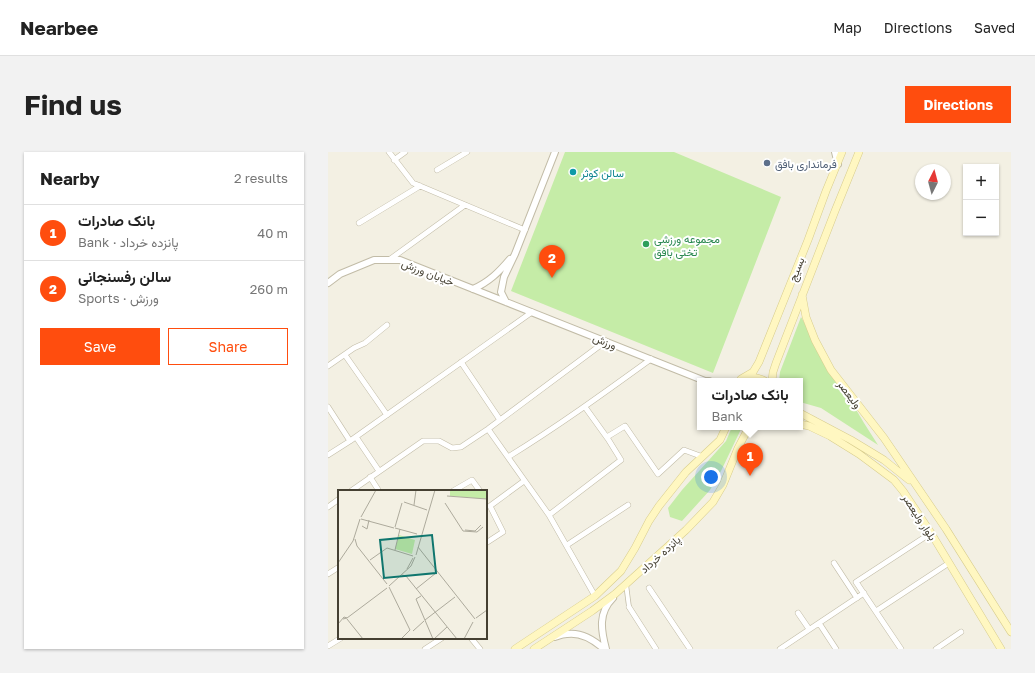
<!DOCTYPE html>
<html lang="en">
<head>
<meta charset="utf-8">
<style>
  :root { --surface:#fff; --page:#f2f2f2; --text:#222; --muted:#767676; --line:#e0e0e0; --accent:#ff4d0e }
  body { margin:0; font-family:"Golos Text",Vazirmatn,sans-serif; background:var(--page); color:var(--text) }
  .controls { position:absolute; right:12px; top:12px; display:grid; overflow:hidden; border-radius:0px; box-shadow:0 1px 3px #0004 }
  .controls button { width:36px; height:36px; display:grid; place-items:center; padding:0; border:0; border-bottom:1px solid var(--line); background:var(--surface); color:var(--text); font:20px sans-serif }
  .compass { position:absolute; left:587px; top:12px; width:36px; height:36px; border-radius:50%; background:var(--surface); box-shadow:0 1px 3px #0004; rotate:6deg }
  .you { position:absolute; left:383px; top:325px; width:14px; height:14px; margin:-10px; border:3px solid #fff; border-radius:50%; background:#1a73e8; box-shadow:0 0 0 6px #1a73e833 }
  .badge { display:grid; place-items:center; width:26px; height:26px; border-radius:50%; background:var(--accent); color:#fff; font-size:13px; font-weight:700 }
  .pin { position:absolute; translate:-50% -33px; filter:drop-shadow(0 1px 2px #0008) }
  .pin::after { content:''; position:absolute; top:21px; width:14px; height:12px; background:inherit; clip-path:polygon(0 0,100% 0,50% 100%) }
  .popup { position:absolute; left:369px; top:226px; width:106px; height:52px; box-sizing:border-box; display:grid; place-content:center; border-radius:0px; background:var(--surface); filter:drop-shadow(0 1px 3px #0005); font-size:13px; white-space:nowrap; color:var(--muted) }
  .popup b { font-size:15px; color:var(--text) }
  .popup::after { content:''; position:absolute; left:50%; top:100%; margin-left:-8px; border:8px solid transparent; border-top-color:var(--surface) }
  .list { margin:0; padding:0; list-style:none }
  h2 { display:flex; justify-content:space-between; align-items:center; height:52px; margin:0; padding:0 16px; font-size:17px }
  h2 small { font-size:13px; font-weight:400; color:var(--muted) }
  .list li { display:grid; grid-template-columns:26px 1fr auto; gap:12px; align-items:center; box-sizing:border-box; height:56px; padding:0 16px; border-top:1px solid var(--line) }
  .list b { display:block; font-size:15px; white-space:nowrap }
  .list p { margin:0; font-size:13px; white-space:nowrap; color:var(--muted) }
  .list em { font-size:13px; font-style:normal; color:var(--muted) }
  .actions { display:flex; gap:8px; padding:12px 16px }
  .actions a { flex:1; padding:9px 0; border:1px solid var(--accent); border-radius:0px; text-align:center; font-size:14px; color:var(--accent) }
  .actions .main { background:var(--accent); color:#fff }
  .map { position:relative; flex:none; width:683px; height:497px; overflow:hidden; border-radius:0px }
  header { display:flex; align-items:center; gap:24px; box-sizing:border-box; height:56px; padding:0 20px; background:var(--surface); border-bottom:1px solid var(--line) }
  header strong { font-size:19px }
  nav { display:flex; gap:22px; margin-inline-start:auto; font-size:14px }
  .intro { display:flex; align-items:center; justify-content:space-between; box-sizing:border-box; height:96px; padding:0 24px }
  h1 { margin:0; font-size:28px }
  .button { padding:10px 18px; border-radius:0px; background:var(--accent); color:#fff; font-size:14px; font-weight:700 }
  main { display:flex; gap:24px; padding:0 24px }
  aside { flex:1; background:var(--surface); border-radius:0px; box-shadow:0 1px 3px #0004 }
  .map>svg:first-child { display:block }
  .green { fill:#c5eca7 }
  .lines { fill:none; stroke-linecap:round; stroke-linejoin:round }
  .pedestrian-casing { stroke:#c2bca7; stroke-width:5.5 }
  .minor-casing { stroke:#c2bca7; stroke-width:6 }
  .tertiary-casing { stroke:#c2bca7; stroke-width:8 }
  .secondary-casing { stroke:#d8cd8d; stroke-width:8 }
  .pedestrian { stroke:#fff; stroke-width:4 }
  .minor { stroke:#fff; stroke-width:5 }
  .tertiary { stroke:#fff; stroke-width:6 }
  .secondary { stroke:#fff7c1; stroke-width:7 }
  .service-dot { fill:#5c6f8a; stroke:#fff; stroke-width:1.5 }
  .culture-dot { fill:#0f9aa8; stroke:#fff; stroke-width:1.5 }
  .leisure-dot { fill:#2e9e5b; stroke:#fff; stroke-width:1.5 }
  .labels { text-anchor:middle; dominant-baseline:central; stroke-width:4; stroke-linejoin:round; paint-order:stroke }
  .service-label { font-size:11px; fill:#4e5e75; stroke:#fff; text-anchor:start }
  .culture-label { font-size:11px; fill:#0d838f; stroke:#fff; text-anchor:start }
  .leisure-label { font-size:11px; fill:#27864d; stroke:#fff; text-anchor:start }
  .street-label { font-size:11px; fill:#454032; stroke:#fff }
  .inset-road { fill:none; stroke:#adaa9c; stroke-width:1 }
  .view { fill:#0f766e; fill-opacity:0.15; stroke:#0f766e; stroke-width:2 }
  .inset-edge { fill:none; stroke:#454032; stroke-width:2 }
</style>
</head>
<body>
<header>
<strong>Nearbee</strong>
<nav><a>Map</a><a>Directions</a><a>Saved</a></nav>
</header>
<div class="intro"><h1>Find us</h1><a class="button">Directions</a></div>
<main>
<aside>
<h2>Nearby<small>2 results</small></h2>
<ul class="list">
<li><span class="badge">1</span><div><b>بانک صادرات</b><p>Bank · پانزده خرداد</p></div><em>40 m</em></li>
<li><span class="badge">2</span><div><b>سالن رفسنجانی</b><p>Sports · ورزش</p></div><em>260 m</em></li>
</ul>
<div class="actions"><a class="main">Save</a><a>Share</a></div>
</aside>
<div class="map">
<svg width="683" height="497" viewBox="0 0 683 497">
  <rect width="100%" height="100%" fill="#f3f0e3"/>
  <path class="green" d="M 237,0 L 346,0 L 453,45 L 385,221 L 183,139 Z
    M 473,165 L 536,271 L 550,293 L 493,256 L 472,250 L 472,229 L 451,229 L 452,220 Z
    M 404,275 L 414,275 L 393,319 L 382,338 L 354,369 L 342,365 L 340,356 L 354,338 L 398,289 Z"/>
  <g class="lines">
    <g class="pedestrian-casing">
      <path id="pedestrian" d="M 298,432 L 301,455"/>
    </g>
    <g class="minor-casing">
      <path id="minor" d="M 61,0 L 85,31 L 197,78
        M 66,8 L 77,0
        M 109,18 L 139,0
        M 31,71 L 92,34
        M 61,108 L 137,53
        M 17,203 L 59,263
        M 133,210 L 172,268
        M 0,214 L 26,196 L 37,191 L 59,173
        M 0,255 L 22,289
        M 160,277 L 221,363 L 267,444
        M 28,285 L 51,319
        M 279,285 L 297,274 L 330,322 L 356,298 L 375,305
        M 0,303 L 22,289 L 204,160
        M 180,305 C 229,275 276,241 323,207
        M 42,325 L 51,339
        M 23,339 L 95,289 L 111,289 L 124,296 L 133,295 L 160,277 L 278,189
        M 125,339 L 144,328 L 152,339
        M 0,355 L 11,347
        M 221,363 L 293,308 L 280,287 L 257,255
        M 158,391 L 175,380 L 162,354 L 196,329
        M 239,393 L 300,353
        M 506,411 L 529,446
        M 0,422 L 11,415
        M 321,436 L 362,497
        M 301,455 L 328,497
        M 548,459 L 621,411
        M 470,461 L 481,477
        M 491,471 L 508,497
        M 143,486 L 152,497
        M 0,494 L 13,486
        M 97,497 L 114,486
        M 452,497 L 536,441
        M 573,497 L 528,430 L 603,381
        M 608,497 L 633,480"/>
    </g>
    <g class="tertiary-casing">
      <path id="tertiary" d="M 507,0 L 510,12
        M 0,131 L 12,122 L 46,108 L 72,108 L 377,229 L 381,229
        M 145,137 C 161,130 171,120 182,107
        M 178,150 L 173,140 L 176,125 L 187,102 L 227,0
        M 227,485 C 230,484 235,482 239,482 C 253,480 266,488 276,497
        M 278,497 C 273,478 270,461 285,446"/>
    </g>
    <g class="secondary-casing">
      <path id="secondary" d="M 474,143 L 478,165 L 487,188 L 503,218 L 556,286 L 618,377 L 683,480
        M 417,226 C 425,224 430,225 437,229
        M 413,227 L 425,220 L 431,210 L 480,88 L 498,39 L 514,0
        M 444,229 L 445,220 L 448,211 L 507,59 L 531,0
        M 472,261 L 523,288 L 556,308 L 581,328
        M 472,272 L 481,274 L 502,284 L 531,302 L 566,328 L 575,339 L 603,381 L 673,497
        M 187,497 L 267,444 L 293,419 L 307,396 L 321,369 L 331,354 L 358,320 L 392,288 L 398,275
        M 206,497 L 264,459 L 287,442 L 358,378 L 385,350 L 395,333 L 410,296 L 421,275"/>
    </g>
    <use href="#pedestrian" class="pedestrian"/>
    <use href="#minor" class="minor"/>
    <use href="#tertiary" class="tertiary"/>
    <use href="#secondary" class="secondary"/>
  </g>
  <circle class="service-dot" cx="439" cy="11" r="4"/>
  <circle class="culture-dot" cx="245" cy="20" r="4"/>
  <circle class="leisure-dot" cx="318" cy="92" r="4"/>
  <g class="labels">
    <g class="service-label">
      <text x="447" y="11">فرمانداری بافق</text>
    </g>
    <g class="culture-label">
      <text x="253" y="20">سالن کوثر</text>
    </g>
    <g class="leisure-label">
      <text x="326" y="86">مجموعه ورزشی<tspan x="326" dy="13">تختی بافق</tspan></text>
    </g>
    <g class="street-label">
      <text transform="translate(468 117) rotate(-68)">بسیج</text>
      <text transform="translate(100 120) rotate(21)">خیابان ورزش</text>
      <text transform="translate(277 189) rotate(22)">ورزش</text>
      <text transform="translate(522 242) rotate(53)">ولیعصر</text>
      <text transform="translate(592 365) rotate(57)">بلوار ولیعصر</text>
      <text transform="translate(332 402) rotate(-42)">پانزده خرداد</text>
    </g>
  </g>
  <g transform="translate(10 338)">
    <rect width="149" height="149" fill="#f3f0e3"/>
    <path d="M 112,0 L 149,0 L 149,9 L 112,6 ZM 61,45 L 77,50 L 74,64 L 57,59 Z" fill="#c5eca7"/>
    <path class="inset-road" d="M 109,6 L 149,9M 66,12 L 89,20M 107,13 L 125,41 L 139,42 L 145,37M 76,15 L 78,0M 23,27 L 38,0M 23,29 L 56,38M 24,36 L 29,39 L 31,30M 57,37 L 64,13M 57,38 L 79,44M 127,40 L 137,41 L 143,35M 17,49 L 19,56 L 49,94M 80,57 L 137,129M 57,60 L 62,39M 78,65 L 97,0M 32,70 L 49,58 L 75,66M 0,73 L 15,51 L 22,29M 69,79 L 75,68M 64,85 L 68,86 L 119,149M 51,96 L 73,76 L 77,67M 51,97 L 72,140M 78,99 L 98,83M 83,106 L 78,109 L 95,149M 9,128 L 49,98M 138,128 L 149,120M 9,129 L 25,149M 87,130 L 117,107M 0,134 L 6,127 L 9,128 L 5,129M 75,141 L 86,131M 63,149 L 72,140M 96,149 L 109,137M 126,149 L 135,132"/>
    <path class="view" d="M 94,45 L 98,83 L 46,88 L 42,50 Z"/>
    <rect width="149" height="149" class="inset-edge"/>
  </g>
</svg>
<div class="controls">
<button>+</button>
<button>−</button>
</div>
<svg class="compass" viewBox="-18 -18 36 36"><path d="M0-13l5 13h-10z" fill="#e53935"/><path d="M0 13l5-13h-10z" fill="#767676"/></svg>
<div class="you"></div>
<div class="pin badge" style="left:422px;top:324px">1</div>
<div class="popup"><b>بانک صادرات</b>Bank</div>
<div class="pin badge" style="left:224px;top:126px">2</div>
</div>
</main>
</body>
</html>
